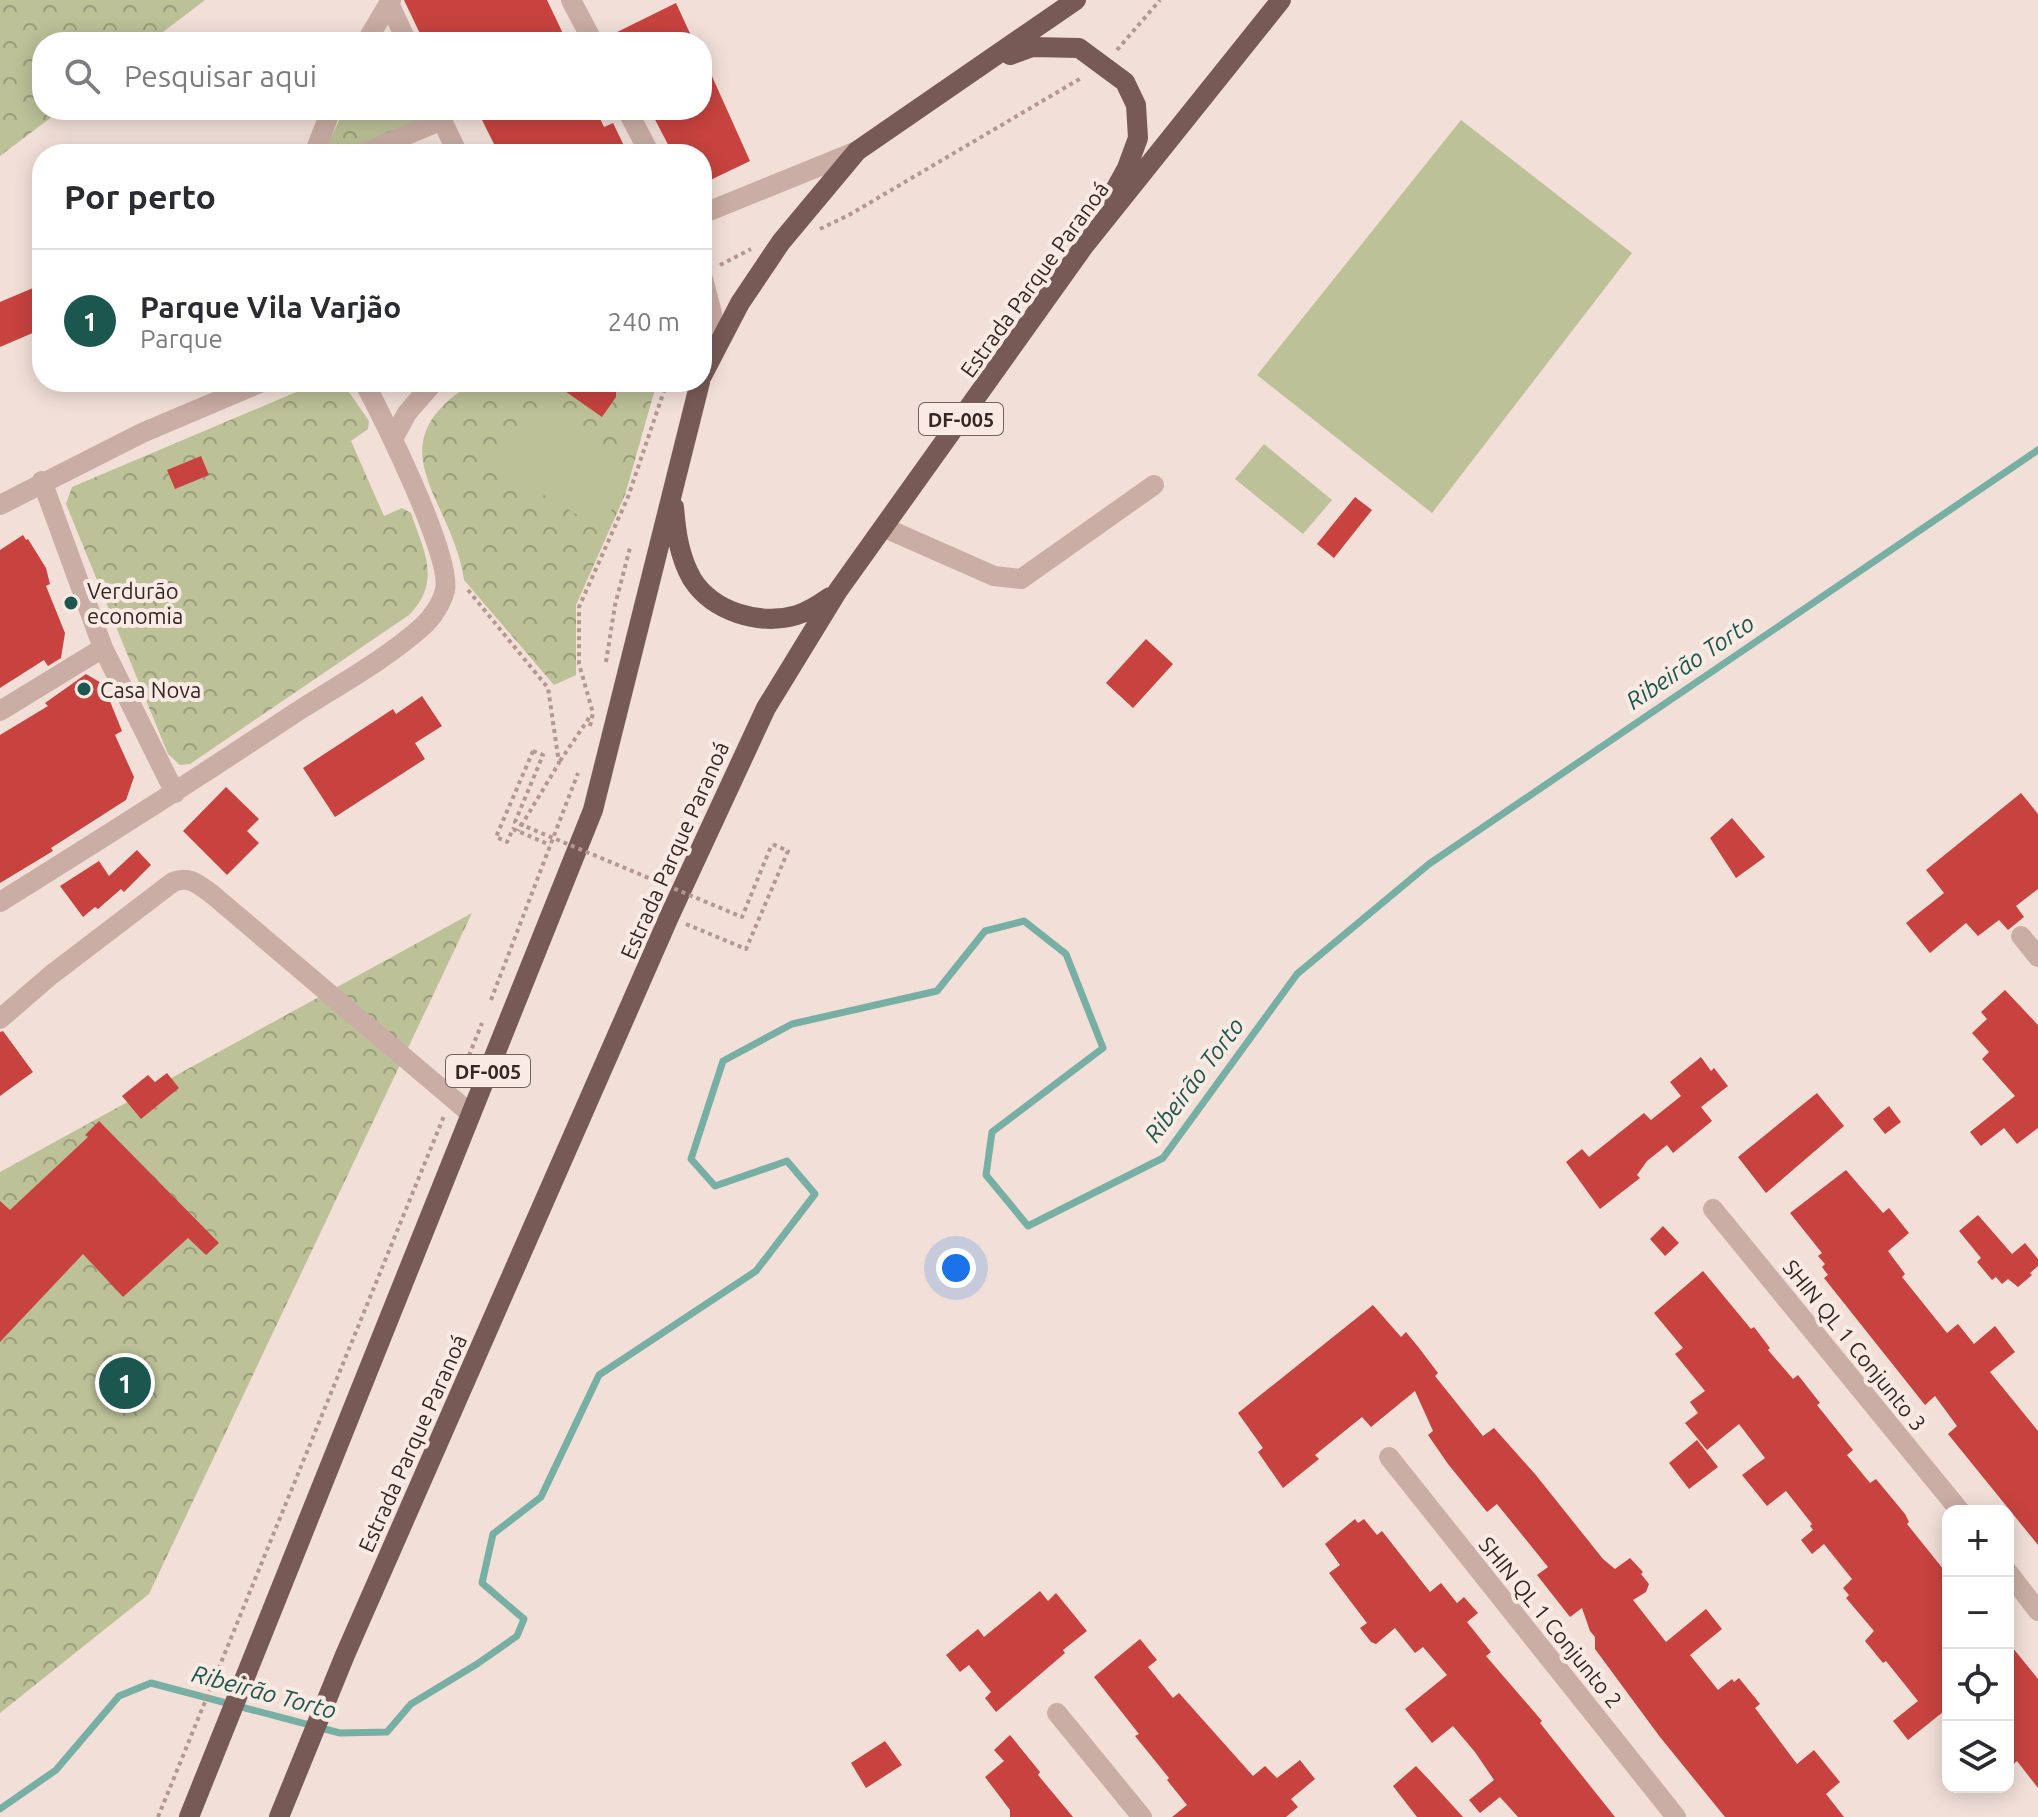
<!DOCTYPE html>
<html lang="pt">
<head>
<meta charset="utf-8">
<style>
  :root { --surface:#fff; --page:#f2f2f3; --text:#2b2b33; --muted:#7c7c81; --line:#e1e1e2; --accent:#1b574e }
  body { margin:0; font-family:Ubuntu,sans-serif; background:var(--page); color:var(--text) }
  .controls { position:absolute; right:24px; bottom:24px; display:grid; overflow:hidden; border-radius:16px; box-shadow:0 4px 20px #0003 }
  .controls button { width:72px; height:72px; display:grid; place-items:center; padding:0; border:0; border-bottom:2px solid var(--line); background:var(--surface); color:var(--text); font:40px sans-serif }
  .you { position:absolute; left:956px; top:1268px; width:28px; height:28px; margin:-20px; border:6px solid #fff; border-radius:50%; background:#1a73e8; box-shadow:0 0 0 12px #1a73e833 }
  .badge { display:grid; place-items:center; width:52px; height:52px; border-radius:50%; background:var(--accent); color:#fff; font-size:26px; font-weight:700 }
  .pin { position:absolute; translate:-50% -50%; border:4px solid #fff; box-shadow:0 2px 8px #0006 }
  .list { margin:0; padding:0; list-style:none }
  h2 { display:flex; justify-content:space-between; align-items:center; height:104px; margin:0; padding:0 32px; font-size:34px }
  h2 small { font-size:26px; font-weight:400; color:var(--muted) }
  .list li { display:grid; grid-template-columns:52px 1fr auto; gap:24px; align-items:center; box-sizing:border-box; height:144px; padding:0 32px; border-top:2px solid var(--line) }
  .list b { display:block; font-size:30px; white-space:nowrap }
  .list p { margin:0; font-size:26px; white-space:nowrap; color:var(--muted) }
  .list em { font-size:26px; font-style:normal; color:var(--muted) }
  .icon { flex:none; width:44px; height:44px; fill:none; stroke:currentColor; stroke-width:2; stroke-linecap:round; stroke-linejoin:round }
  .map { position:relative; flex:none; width:2038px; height:1817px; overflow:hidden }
  .search { position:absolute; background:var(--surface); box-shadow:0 4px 20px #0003; left:32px; top:32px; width:680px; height:88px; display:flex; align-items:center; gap:20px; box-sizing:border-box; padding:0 28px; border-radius:32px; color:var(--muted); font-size:30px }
  .panel { position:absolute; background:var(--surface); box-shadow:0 4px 20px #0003; left:32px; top:144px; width:680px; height:248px; border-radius:32px }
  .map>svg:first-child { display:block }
  .park { fill:url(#park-crowns) }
  .pitch { fill:#bcc198 }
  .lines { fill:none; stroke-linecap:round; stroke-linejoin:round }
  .stream { stroke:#77afa5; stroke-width:7 }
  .building { fill:#c8433f }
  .path { stroke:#b5978e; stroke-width:4; stroke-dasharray:4 4; stroke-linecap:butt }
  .minor { stroke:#caada4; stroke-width:20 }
  .major { stroke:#775a56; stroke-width:20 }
  .path-bridge { stroke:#b5978e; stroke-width:4; stroke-dasharray:4 4; stroke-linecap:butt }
  .poi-dot { fill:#1b574e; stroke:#f9ebe4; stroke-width:3 }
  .labels { text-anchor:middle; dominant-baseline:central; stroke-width:8; stroke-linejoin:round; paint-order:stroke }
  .shield { fill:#f9ebe4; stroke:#70625f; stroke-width:2 }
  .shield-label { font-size:20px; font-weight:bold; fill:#352726 }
  .street-label { font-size:22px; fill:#352726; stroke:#f9ebe4 }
  .poi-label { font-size:22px; fill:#352726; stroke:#f9ebe4; text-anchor:start }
  .water-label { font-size:24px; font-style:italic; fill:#1b574e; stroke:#f9ebe4 }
</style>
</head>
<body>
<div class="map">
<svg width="2038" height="1817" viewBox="0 0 2038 1817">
  <defs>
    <pattern id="park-crowns" width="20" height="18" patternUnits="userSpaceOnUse" patternTransform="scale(2)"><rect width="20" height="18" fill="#bcc198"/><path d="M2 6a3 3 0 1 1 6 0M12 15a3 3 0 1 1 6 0" fill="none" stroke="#9a9d7c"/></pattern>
  </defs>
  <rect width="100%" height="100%" fill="#f2e0d8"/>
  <path class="park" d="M 0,0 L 205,0 L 150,42 L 42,42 L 42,110 L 61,110 L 0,156 Z
    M 344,110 L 422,110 L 426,119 L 344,154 L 323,154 Z
    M 320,382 L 342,382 L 369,421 L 368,429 L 351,441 L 384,516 L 402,508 L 411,513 C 424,552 442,581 409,615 L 190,764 L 180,765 L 168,754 L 66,504 L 72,487 Z
    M 474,382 L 657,382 L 625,495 L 576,605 L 576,675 L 554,685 L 464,580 C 453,498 370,446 474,382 Z
    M 472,913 L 149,1594 L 0,1713 L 0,1172 Z"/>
  <path class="pitch" d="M 1461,120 L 1632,253 L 1432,513 L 1257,375 Z
    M 531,405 L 630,466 L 603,530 L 493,465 Z
    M 1264,444 L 1332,500 L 1303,534 L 1235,479 Z"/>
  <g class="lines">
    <path class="stream" d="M 0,1809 L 56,1770 L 119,1696 L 151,1683 L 340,1733 L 387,1732 L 411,1704 L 477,1664 L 517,1636 L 524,1619 L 482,1583 L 493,1534 L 541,1497 L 599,1375 L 756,1271 L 815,1194 L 787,1161 L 715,1186 L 691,1159 L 723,1061 L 792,1024 L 937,991 L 985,931 L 1024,921 L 1066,954 L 1103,1048 L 992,1132 L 986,1175 L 1028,1226 L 1163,1158 L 1297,974 L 1429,864 L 2038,450"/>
  </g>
  <path class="building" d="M 404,0 L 547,0 L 567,42 L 424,42 Z
    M 676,3 L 694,42 L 606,42 L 605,38 Z
    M 702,54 L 750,161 L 702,184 L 702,154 L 673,154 L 650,110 L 702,110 Z
    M 477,110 L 596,110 L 604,127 L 613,123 L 628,154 L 499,154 Z
    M 33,288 L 42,311 L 42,329 L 0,347 L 0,302 Z
    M 552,382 L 616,382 L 616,397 L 602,417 Z
    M 201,456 L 209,475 L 175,489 L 167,470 Z
    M 1355,497 L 1372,510 L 1334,558 L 1317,544 Z
    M 23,535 L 26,540 L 28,539 L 46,568 L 50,584 L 46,586 L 65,633 L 61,658 L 48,666 L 44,660 L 0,688 L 0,550 Z
    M 1146,639 L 1173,664 L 1133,708 L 1106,683 Z
    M 86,674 L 103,684 L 122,731 L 115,735 L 134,777 L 126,800 L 51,848 L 53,851 L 0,883 L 0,735 L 48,706 L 45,703 Z
    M 422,696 L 442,726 L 415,743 L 425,759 L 335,817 L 303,768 L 393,709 L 396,714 Z
    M 226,787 L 259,819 L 247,831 L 259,843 L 227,875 L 183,831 Z
    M 2021,793 L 2038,814 L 2038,889 L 2016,906 L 2024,917 L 2008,930 L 1999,920 L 1978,936 L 1966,923 L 1930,953 L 1906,923 L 1944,893 L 1926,870 Z
    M 1732,818 L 1765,857 L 1736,878 L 1710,838 Z
    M 137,850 L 151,865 L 124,892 L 121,889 L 98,909 L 95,907 L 83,917 L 60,886 L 99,861 L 109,876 Z
    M 2005,990 L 2038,1025 L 2038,1128 L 2017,1144 L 2004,1128 L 1981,1146 L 1970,1132 L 2015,1096 L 1982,1059 L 1989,1052 L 1972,1033 L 1987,1019 L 1981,1012 Z
    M 3,1031 L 33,1072 L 0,1096 L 0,1032 Z
    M 1701,1057 L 1711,1071 L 1714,1068 L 1728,1086 L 1701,1107 L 1712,1121 L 1673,1153 L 1667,1145 L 1647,1161 L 1637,1175 L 1640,1178 L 1600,1209 L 1566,1162 L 1582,1149 L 1589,1157 L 1644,1113 L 1651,1120 L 1681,1096 L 1670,1082 Z
    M 167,1073 L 179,1088 L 141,1119 L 122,1096 L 148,1075 L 155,1082 Z
    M 1817,1093 L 1844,1126 L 1766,1193 L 1738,1157 Z
    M 1889,1106 L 1901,1122 L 1885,1134 L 1873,1119 Z
    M 99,1121 L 219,1243 L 206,1255 L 188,1238 L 123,1297 L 83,1254 L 0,1342 L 0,1201 L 10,1210 L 88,1137 L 85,1135 Z
    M 1846,1170 L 1883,1213 L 1889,1208 L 1909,1233 L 1888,1251 L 1905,1274 L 1902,1277 L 1947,1333 L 1958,1324 L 1974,1344 L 1995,1326 L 2015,1352 L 1990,1372 L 2038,1431 L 2038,1545 L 1948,1434 L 1957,1426 L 1935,1396 L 1925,1405 L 1824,1278 L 1828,1275 L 1822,1267 L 1825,1264 L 1818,1256 L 1822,1253 L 1790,1213 Z
    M 1978,1215 L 2012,1254 L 2025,1243 L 2038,1259 L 2038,1266 L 2030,1273 L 2032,1275 L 2018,1287 L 2008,1279 L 2002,1284 L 1996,1277 L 1992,1280 L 1977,1262 L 1981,1258 L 1959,1231 Z
    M 1663,1226 L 1679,1243 L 1665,1256 L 1650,1239 Z
    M 1703,1271 L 1751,1329 L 1754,1327 L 1770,1348 L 1768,1350 L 1793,1379 L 1798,1375 L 1820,1403 L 1817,1405 L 1853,1450 L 1847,1455 L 1870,1483 L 1876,1479 L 1905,1514 L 1909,1522 L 1907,1524 L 1948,1575 L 1948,1708 L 1908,1740 L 1893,1721 L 1918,1701 L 1886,1661 L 1883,1663 L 1865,1641 L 1874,1631 L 1846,1598 L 1849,1595 L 1843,1588 L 1852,1579 L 1824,1544 L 1812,1554 L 1801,1540 L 1813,1530 L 1810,1526 L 1812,1524 L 1786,1491 L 1767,1506 L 1742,1475 L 1765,1458 L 1739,1424 L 1707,1450 L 1685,1423 L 1698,1413 L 1690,1402 L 1705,1391 L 1675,1354 L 1683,1348 L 1654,1313 Z
    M 1373,1305 L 1401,1337 L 1406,1332 L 1419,1348 L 1438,1373 L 1435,1376 L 1483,1436 L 1494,1428 L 1535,1474 L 1603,1559 L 1615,1569 L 1630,1558 L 1643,1572 L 1641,1574 L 1649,1584 L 1646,1592 L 1633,1600 L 1666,1642 L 1706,1609 L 1722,1629 L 1690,1655 L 1718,1690 L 1732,1679 L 1734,1682 L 1739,1678 L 1760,1704 L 1755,1708 L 1797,1764 L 1814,1750 L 1840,1782 L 1826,1794 L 1844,1817 L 1725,1817 L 1660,1737 L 1595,1649 L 1595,1637 L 1590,1631 L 1582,1608 L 1570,1617 L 1537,1575 L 1548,1567 L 1497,1504 L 1487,1512 L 1448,1464 L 1428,1435 L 1433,1431 L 1415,1391 L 1371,1427 L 1362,1417 L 1315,1455 L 1319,1459 L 1283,1488 L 1258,1452 L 1263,1448 L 1238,1413 Z
    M 1697,1440 L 1718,1467 L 1689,1489 L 1669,1463 Z
    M 1355,1519 L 1358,1523 L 1364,1519 L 1377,1535 L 1382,1531 L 1430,1592 L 1441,1583 L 1457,1603 L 1464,1597 L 1478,1613 L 1467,1622 L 1491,1652 L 1486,1656 L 1542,1721 L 1540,1723 L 1615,1817 L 1518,1817 L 1500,1797 L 1480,1813 L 1469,1800 L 1494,1780 L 1475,1752 L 1453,1726 L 1432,1743 L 1405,1709 L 1447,1675 L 1423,1647 L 1415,1653 L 1395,1628 L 1376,1644 L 1371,1642 L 1360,1628 L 1367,1623 L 1329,1573 L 1340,1565 L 1325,1544 Z
    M 1040,1591 L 1048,1601 L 1056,1593 L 1087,1631 L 1063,1650 L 1065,1653 L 996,1712 L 985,1698 L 991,1692 L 969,1665 L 960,1672 L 946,1655 L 978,1629 L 984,1637 Z
    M 1140,1639 L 1157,1660 L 1148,1667 L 1173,1698 L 1179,1693 L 1253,1776 L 1265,1766 L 1277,1778 L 1300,1760 L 1315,1779 L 1291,1799 L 1298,1807 L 1286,1817 L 1172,1817 L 1187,1805 L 1167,1780 L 1169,1778 L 1135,1736 L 1139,1734 L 1094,1677 Z
    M 2008,1642 L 2038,1679 L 2038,1788 L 2017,1761 L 2008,1769 Z
    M 1010,1735 L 1040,1772 L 1038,1775 L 1073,1817 L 1010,1817 L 1010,1810 L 985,1777 L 1004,1761 L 994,1750 Z
    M 885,1741 L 902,1765 L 866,1788 L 851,1763 Z
    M 1416,1766 L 1433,1784 L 1463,1817 L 1417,1817 L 1393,1786 Z"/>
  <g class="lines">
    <path class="path" d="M 1117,50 L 1160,0
      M 820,229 L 849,215 L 1083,77
      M 720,265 L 751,249
      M 468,590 L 548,688 L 559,763 L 518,831
      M 606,662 L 615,605 L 630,548
      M 590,726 L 593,713 L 579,664 L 579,607 L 628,497 L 667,382
      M 533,751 L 496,837 L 507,842 L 513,829 L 550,845
      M 560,761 L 591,715
      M 686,924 L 746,949 L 788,851 L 772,844
      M 491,1000 L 578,773
      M 460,1078 L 482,1023
      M 158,1817 L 444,1116"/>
    <path class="minor" d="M 571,0 L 593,42
      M 389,3 L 407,42
      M 366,42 L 391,0
      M 437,110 L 458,154
      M 627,110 L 650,154
      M 314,154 L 331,110
      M 362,154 L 442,120
      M 702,214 L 857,151
      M 702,275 L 712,313 L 704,369
      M 393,439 L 407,413 L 434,382
      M 42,481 L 103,648 L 175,793
      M 0,505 L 142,433 L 262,382
      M 885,528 L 994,576 L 1021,579 L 1154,485
      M 0,711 L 103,648
      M 0,902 C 98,841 196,779 292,715 C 335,687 384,661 423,626 C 432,618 442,603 445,590 C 452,556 383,418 364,382
      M 2021,936 L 2038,957
      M 0,1019 L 51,975 L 173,882 C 190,875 199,885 213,895 L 471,1114
      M 1713,1209 L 1960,1511
      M 1389,1457 L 1676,1817
      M 2008,1572 L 2038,1611
      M 1057,1713 L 1142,1817"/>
    <path class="major" d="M 1010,55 L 1032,47 L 1079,48 L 1125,82 L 1136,105 L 1138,138 L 1127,168 L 1111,197
      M 702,376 L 740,303 L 781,242 L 857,151 L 1076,0
      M 674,507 C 676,532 679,556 692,579 C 713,612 760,626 797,615 C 810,611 820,604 830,597
      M 189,1817 L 593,810 L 700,382
      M 279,1817 L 345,1655 L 669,917 L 766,708 L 837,592 L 1084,246 L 1281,0"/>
    <path class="path-bridge" d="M 533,751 L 543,755 L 515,822 L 742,917 L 772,844"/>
  </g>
  <g class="poi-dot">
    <circle cx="71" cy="603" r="8"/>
    <circle cx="84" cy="689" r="8"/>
  </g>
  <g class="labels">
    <g class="shield">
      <rect x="919" y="403" width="84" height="32" rx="6"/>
      <rect x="446" y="1055" width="84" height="32" rx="6"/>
    </g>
    <g class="shield-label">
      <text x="961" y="419">DF-005</text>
      <text x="488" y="1071">DF-005</text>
    </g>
    <g class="street-label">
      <text transform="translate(1034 279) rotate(-54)">Estrada Parque Paranoá</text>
      <text transform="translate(674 850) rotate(-66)">Estrada Parque Paranoá</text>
      <text transform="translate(1855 1345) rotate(51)">SHIN QL 1 Conjunto 3</text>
      <text transform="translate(412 1443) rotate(-66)">Estrada Parque Paranoá</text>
      <text transform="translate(1551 1622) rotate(51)">SHIN QL 1 Conjunto 2</text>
    </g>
    <g class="poi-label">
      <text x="87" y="590">Verdurão<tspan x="87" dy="25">economia</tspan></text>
      <text x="100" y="689">Casa Nova</text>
    </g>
    <g class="water-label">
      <text transform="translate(1690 662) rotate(-34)">Ribeirão Torto</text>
      <text transform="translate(1194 1080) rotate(-53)">Ribeirão Torto</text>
      <text transform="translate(264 1692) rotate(15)">Ribeirão Torto</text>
    </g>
  </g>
</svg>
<div class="controls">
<button>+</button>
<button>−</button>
<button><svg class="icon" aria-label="locate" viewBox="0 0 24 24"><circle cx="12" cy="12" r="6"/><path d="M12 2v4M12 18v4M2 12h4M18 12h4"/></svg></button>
<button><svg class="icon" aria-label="layers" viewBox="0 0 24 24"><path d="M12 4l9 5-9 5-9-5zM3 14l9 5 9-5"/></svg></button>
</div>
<div class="you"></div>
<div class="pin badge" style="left:125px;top:1383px">1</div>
<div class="search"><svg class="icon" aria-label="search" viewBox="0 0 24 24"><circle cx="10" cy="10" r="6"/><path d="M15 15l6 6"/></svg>Pesquisar aqui</div>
<section class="panel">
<h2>Por perto<small></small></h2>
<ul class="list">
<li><span class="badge">1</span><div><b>Parque Vila Varjão</b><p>Parque</p></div><em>240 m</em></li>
</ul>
</section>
</div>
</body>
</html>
